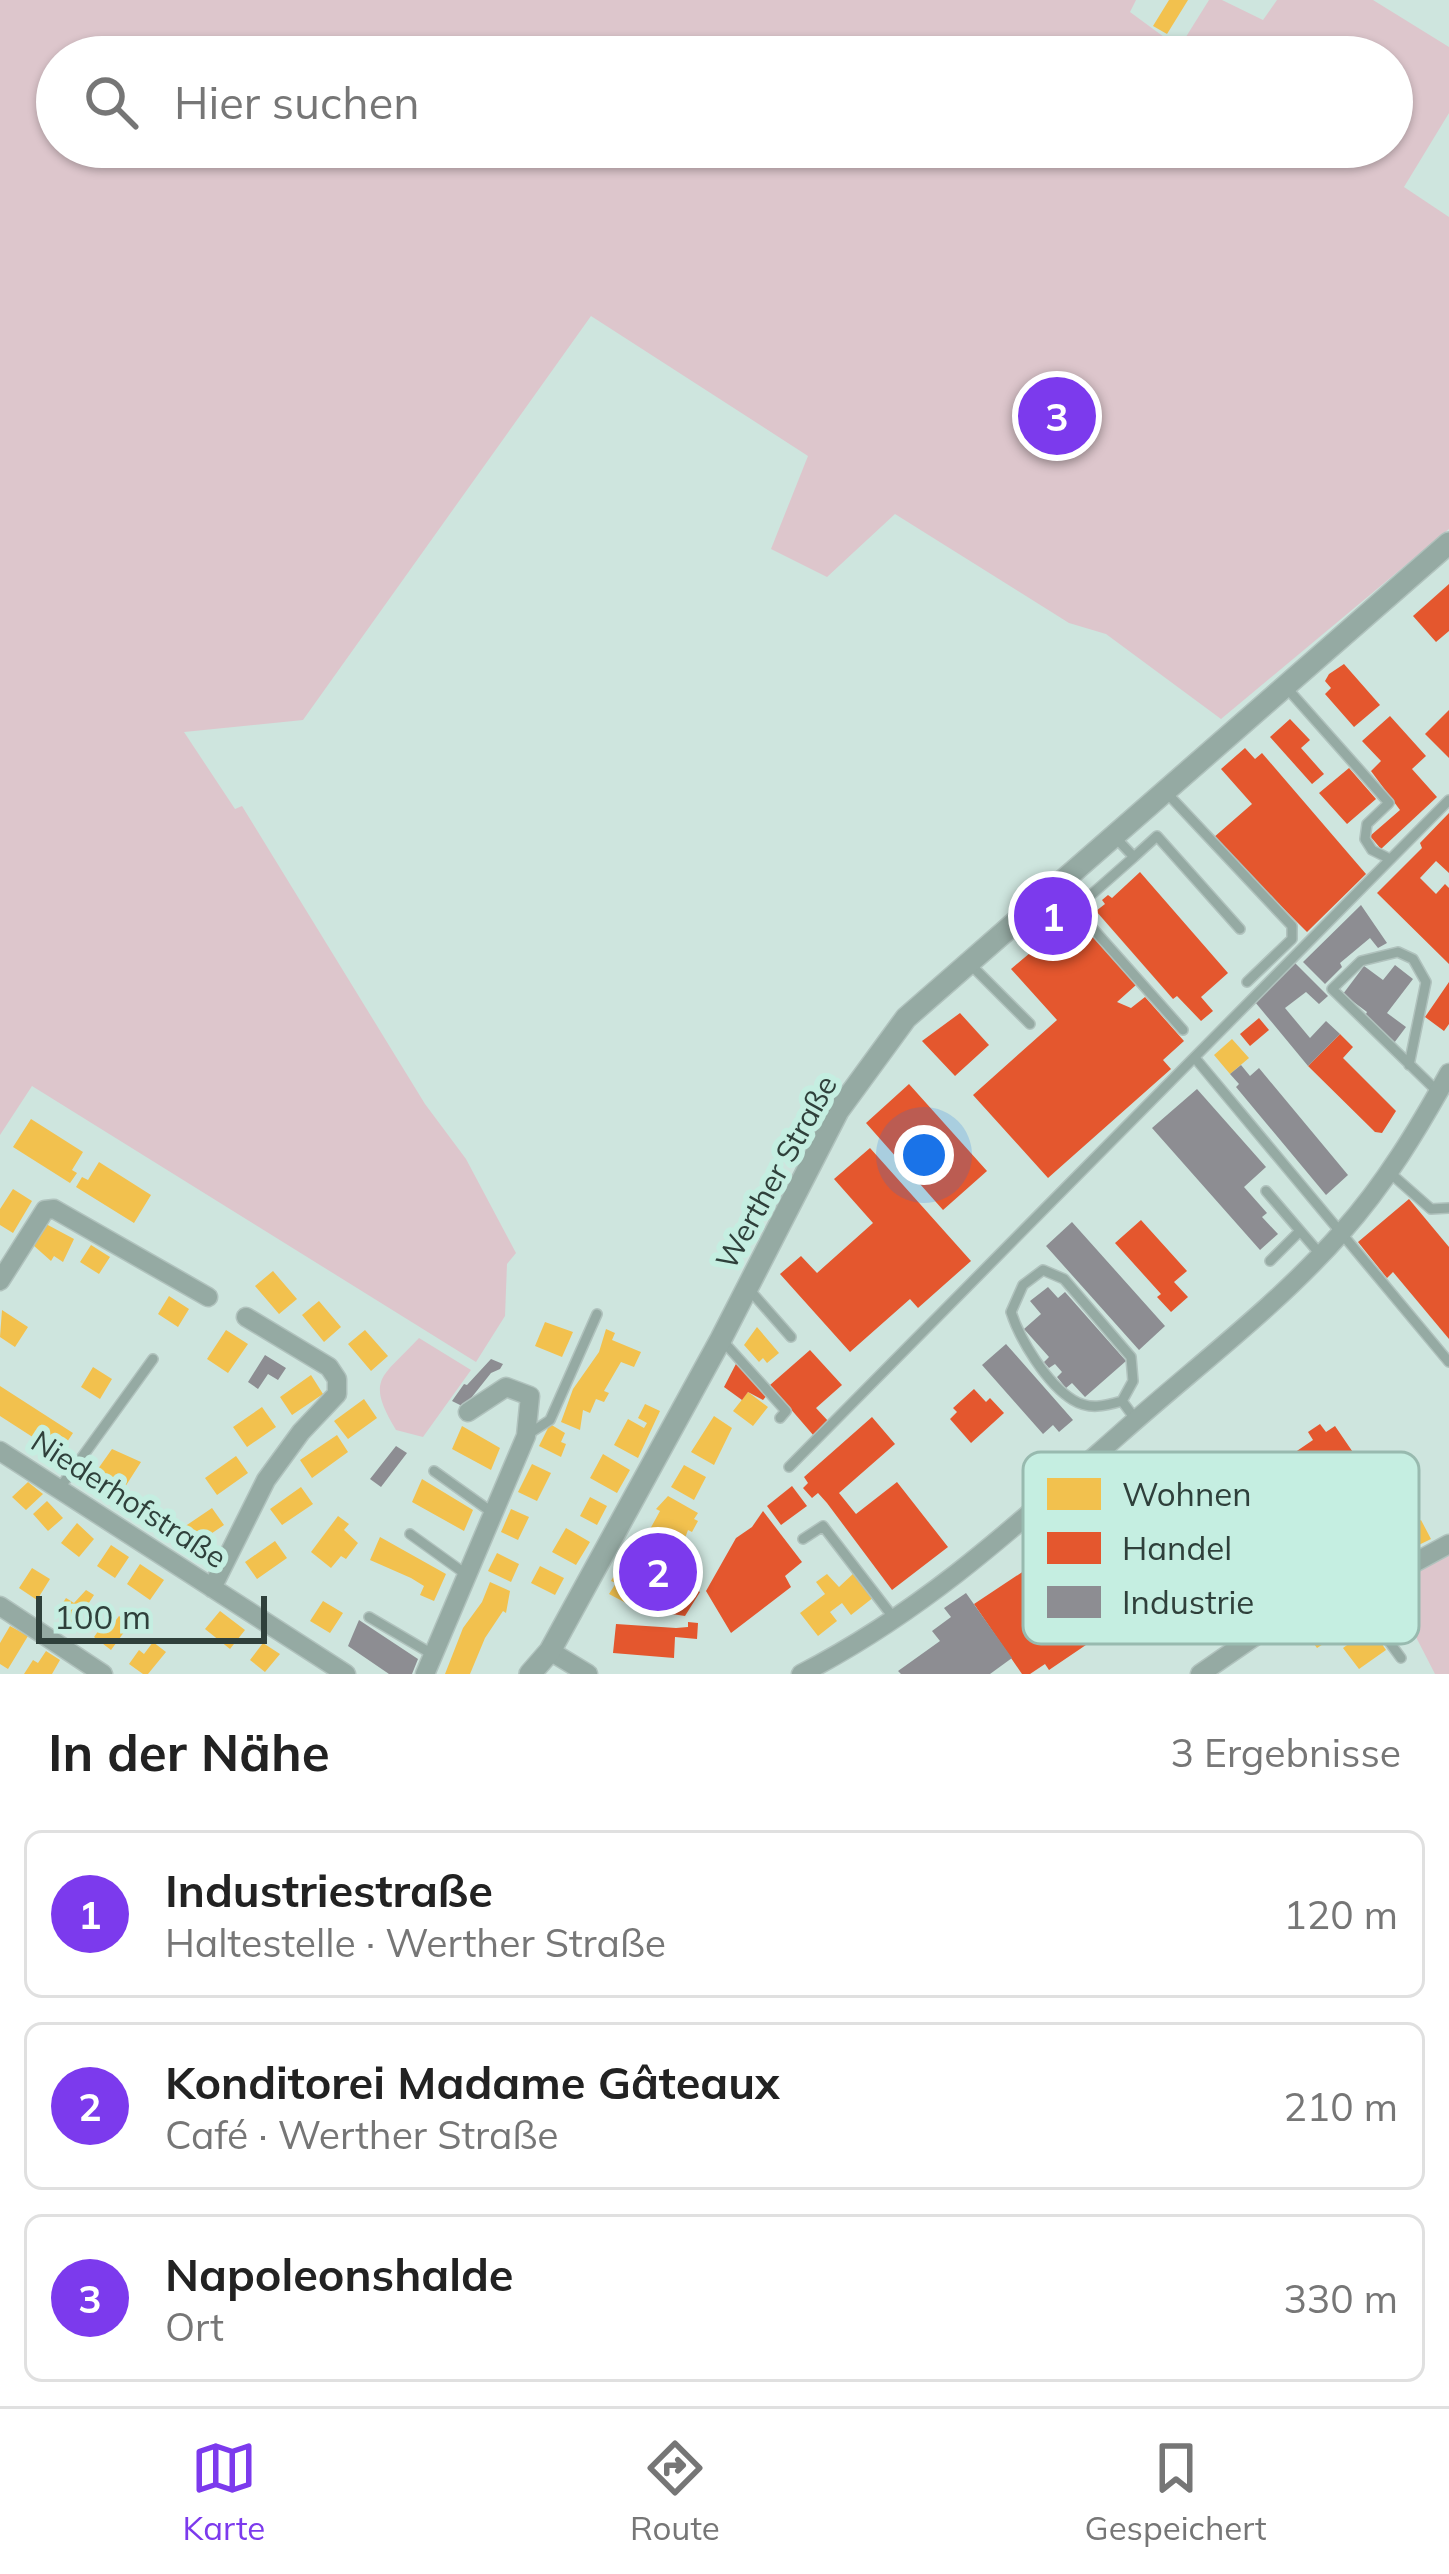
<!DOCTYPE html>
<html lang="de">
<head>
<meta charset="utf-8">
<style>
  :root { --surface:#fff; --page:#f2f2f2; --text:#222; --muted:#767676; --line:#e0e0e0; --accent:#7c3aed }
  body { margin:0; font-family:Mulish,sans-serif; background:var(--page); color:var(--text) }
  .scale { position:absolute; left:36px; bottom:30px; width:231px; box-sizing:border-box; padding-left:12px; border:6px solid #2f403b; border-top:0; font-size:33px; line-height:42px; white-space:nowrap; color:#2f403b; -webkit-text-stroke:9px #c5eee1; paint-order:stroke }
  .you { position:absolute; left:924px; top:1155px; width:42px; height:42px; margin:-30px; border:9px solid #fff; border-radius:50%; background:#1a73e8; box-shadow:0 0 0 18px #1a73e833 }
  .badge { display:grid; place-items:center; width:78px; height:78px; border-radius:50%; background:var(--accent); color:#fff; font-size:39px; font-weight:700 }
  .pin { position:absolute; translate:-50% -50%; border:6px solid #fff; box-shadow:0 3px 12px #0006 }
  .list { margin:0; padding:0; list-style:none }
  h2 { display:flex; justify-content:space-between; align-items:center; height:156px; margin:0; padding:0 48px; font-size:51px }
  h2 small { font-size:39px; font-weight:400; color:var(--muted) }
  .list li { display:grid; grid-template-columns:78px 1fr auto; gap:36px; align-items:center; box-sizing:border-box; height:168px; margin:0 24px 24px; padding:0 24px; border:3px solid var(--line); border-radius:18px }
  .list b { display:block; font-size:45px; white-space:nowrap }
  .list p { margin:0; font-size:39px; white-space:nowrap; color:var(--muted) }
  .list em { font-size:39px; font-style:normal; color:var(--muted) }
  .icon { flex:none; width:66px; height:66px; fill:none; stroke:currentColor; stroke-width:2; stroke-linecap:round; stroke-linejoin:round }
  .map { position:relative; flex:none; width:1449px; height:1674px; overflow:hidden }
  .search { position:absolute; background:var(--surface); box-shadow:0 3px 9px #0004; left:36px; right:36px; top:36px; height:132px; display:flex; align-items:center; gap:30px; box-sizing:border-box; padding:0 42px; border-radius:66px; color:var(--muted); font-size:45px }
  .sheet { height:732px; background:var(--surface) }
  nav { display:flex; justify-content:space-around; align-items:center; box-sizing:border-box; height:168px; border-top:3px solid var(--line); background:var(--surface); font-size:33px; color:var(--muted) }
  nav a { display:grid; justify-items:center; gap:6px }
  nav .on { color:var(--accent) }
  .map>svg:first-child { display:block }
  .green { fill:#ddc6cc; fill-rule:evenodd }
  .homes { fill:#f2c14e }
  .shops { fill:#e4572e }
  .industry { fill:#8d8d92 }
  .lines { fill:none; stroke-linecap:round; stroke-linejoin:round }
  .service-casing { stroke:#b0c2bd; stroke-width:12 }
  .minor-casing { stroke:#b0c2bd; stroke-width:21 }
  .tertiary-casing { stroke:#b0c2bd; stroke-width:24 }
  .service { stroke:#95aaa3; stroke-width:9 }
  .minor { stroke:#95aaa3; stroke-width:18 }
  .tertiary { stroke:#95aaa3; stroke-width:21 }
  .labels { text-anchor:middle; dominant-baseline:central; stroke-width:12; stroke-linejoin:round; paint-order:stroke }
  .street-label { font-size:30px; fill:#2f403b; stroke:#c5eee1 }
  .key { fill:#c5eee1; stroke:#98baaf; stroke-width:3 }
  .key-label { font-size:33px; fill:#2f403b }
</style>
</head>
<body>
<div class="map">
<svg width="1449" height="1674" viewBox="0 0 1449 1674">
  <rect width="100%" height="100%" fill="#cee5de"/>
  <path class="green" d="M 0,0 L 1136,0 L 1130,12 L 1179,48 L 1209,0 L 1222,0 L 1263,20 L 1277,0 L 1373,0 L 1449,47 L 1449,113 L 1404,187 L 1449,217 L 1449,529 L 1221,719 L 1106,634 L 1069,623 L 895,514 L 827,577 L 771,549 L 808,456 L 591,316 L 303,720 L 184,732 L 235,809 L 242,806 L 425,1104 L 466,1159 L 516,1253 L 507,1264 L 505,1316 L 476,1362 L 32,1086 L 0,1135 ZM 57,57 L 1392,57 L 1392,147 L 57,147 Z
    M 419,1338 L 471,1370 L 423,1437 L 396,1430 C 365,1378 382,1378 419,1338 Z
    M 1449,1555 L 1449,1674 L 1435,1674 L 1398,1602 L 1412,1574 Z"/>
  <path class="homes" d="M 1169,0 L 1188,0 L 1167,34 L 1153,26 Z
    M 1232,1039 L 1249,1058 L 1230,1074 L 1214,1055 Z
    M 31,1119 L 83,1152 L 72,1170 L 77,1173 L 70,1183 L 13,1147 Z
    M 99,1162 L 151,1195 L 134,1223 L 76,1187 L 82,1177 L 88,1180 Z
    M 13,1189 L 32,1201 L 13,1233 L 0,1225 L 0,1209 Z
    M 46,1224 L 74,1239 L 63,1262 L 54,1256 L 51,1261 L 33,1245 Z
    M 91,1245 L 110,1257 L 99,1274 L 80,1262 Z
    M 273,1271 L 297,1299 L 279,1314 L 255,1286 Z
    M 169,1296 L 189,1309 L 178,1327 L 158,1314 Z
    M 319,1301 L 341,1327 L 324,1342 L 302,1315 Z
    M 2,1310 L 28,1327 L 15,1347 L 0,1337 Z
    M 545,1322 L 573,1332 L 562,1357 L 535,1346 Z
    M 757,1327 L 779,1353 L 767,1363 L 763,1358 L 759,1362 L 744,1345 Z
    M 606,1329 L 615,1333 L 612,1340 L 641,1352 L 634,1367 L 621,1362 L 604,1391 L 609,1393 L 604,1402 L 596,1399 L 590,1413 L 583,1410 L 580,1430 L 561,1422 L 573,1389 L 599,1352 Z
    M 226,1330 L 248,1344 L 228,1373 L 207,1359 Z
    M 365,1330 L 388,1356 L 371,1371 L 348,1344 Z
    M 93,1367 L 112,1379 L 100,1399 L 81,1387 Z
    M 311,1375 L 323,1394 L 292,1415 L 280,1397 Z
    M 0,1386 L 73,1433 L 59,1454 L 0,1416 Z
    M 748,1392 L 768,1407 L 753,1426 L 733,1411 Z
    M 364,1399 L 377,1418 L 348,1439 L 334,1421 Z
    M 645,1404 L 660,1411 L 638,1458 L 614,1445 L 628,1419 L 644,1428 L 647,1423 L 638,1418 Z
    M 262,1407 L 276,1427 L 247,1447 L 233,1427 Z
    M 714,1416 L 732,1428 L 714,1465 L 691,1452 Z
    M 550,1424 L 565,1433 L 561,1442 L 566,1444 L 561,1457 L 539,1446 Z
    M 462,1426 L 500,1448 L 491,1470 L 452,1449 Z
    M 337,1435 L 348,1452 L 312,1478 L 300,1460 Z
    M 112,1449 L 141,1462 L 116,1501 L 88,1483 Z
    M 603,1454 L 630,1470 L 617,1493 L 590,1478 Z
    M 236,1456 L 248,1473 L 217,1495 L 205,1478 Z
    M 532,1464 L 551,1473 L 537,1501 L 518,1492 Z
    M 684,1465 L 706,1477 L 694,1500 L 671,1487 Z
    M 422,1479 L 473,1510 L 464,1531 L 412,1502 Z
    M 28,1482 L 43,1494 L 26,1510 L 12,1497 Z
    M 301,1487 L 313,1504 L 282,1525 L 270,1509 Z
    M 668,1496 L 698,1513 L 694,1519 L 698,1521 L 692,1532 L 688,1530 L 681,1549 L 649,1531 L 660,1511 L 656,1509 Z
    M 590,1497 L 607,1506 L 597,1525 L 580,1516 Z
    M 47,1501 L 63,1518 L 48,1531 L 33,1514 Z
    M 212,1508 L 224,1525 L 193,1546 L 181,1529 Z
    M 511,1509 L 529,1517 L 518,1540 L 501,1532 Z
    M 338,1516 L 349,1524 L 344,1530 L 358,1543 L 346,1559 L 341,1556 L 331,1568 L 311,1552 Z
    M 1421,1520 L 1431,1539 L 1392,1558 L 1396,1566 L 1330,1596 L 1327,1590 L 1306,1603 L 1292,1580 L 1296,1572 L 1311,1562 L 1316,1571 L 1339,1557 L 1366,1551 Z
    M 77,1523 L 94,1539 L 79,1557 L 61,1543 Z
    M 566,1528 L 590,1542 L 576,1565 L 552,1552 Z
    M 380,1537 L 446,1574 L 434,1601 L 420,1595 L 424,1586 L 411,1578 L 370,1560 Z
    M 275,1541 L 287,1558 L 257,1579 L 245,1562 Z
    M 634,1541 L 655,1552 L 626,1603 L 609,1594 L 616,1583 L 611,1581 Z
    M 111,1545 L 129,1557 L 115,1578 L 97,1566 Z
    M 497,1553 L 519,1564 L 511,1582 L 488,1571 Z
    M 140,1564 L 164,1580 L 150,1600 L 127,1584 Z
    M 540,1566 L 564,1578 L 555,1595 L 531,1583 Z
    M 32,1568 L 50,1579 L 37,1600 L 19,1588 Z
    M 855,1572 L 874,1597 L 851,1615 L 842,1603 L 830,1612 L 837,1621 L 818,1636 L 800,1613 L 825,1594 L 816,1582 L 827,1574 L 839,1587 Z
    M 490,1582 L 510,1591 L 506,1613 L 503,1611 L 485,1638 L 470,1674 L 445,1674 L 463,1628 L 482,1602 Z
    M 86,1590 L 94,1595 L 75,1624 L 57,1612 L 66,1598 L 74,1603 Z
    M 323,1601 L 343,1613 L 330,1633 L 310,1621 Z
    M 220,1611 L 245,1630 L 230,1649 L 205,1629 Z
    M 1308,1612 L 1328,1641 L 1317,1648 L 1305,1632 L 1290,1642 L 1282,1630 Z
    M 119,1616 L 130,1624 L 111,1650 L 94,1637 L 104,1623 L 110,1628 Z
    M 1360,1622 L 1367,1631 L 1371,1628 L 1386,1650 L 1359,1669 L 1343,1648 L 1358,1637 L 1351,1628 Z
    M 10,1626 L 28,1636 L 8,1669 L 0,1664 L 0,1643 Z
    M 153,1642 L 166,1652 L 148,1674 L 143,1674 L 129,1664 L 139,1650 L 144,1654 Z
    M 263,1643 L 280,1654 L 265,1672 L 250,1660 Z
    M 46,1651 L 60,1660 L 52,1674 L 24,1674 L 33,1660 L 38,1663 Z"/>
  <path class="shops" d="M 1449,584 L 1449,631 L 1436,642 L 1413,616 Z
    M 1344,664 L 1380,705 L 1354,727 L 1325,694 L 1331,688 L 1325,681 L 1329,674 Z
    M 1449,710 L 1449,758 L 1425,734 Z
    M 1390,716 L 1426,756 L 1412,769 L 1437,797 L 1381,849 L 1370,836 L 1400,810 L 1371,771 L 1381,761 L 1362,741 Z
    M 1290,719 L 1310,740 L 1301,748 L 1324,774 L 1312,784 L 1270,737 Z
    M 1245,748 L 1255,759 L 1262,753 L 1366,874 L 1307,932 L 1213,838 L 1252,804 L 1221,769 Z
    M 1349,768 L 1376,799 L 1347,824 L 1319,793 Z
    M 1449,813 L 1449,873 L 1436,861 L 1420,878 L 1436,894 L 1445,884 L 1449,888 L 1449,964 L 1377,893 L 1422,848 L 1420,843 Z
    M 1140,872 L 1228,973 L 1201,997 L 1213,1011 L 1201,1021 L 1177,996 L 1173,999 L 1096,911 L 1105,904 L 1102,900 L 1108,895 L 1112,898 Z
    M 1074,916 L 1136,985 L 1117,1002 L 1131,1008 L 1145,997 L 1184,1041 L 1163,1060 L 1171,1069 L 1048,1178 L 973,1095 L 1057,1020 L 1011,969 Z
    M 1449,982 L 1449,1024 L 1444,1031 L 1425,1017 Z
    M 960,1013 L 989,1045 L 955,1076 L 922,1041 Z
    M 1259,1018 L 1269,1030 L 1250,1046 L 1240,1034 Z
    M 1340,1034 L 1353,1047 L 1343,1058 L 1396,1111 L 1382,1133 L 1375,1132 L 1308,1066 Z
    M 909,1084 L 987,1171 L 943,1210 L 866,1123 Z
    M 870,1148 L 971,1261 L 918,1308 L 910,1299 L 850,1352 L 780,1274 L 801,1256 L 817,1273 L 873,1223 L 834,1179 Z
    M 1409,1199 L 1449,1247 L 1449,1339 L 1393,1272 L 1387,1278 L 1358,1242 Z
    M 1141,1220 L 1187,1271 L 1174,1282 L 1188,1297 L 1171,1312 L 1157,1297 L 1161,1294 L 1115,1243 Z
    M 810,1350 L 842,1385 L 816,1408 L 829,1422 L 814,1436 L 770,1385 Z
    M 738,1360 L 768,1394 L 763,1400 L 748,1392 L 742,1400 L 724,1387 Z
    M 974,1389 L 986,1402 L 990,1398 L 1004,1413 L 971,1443 L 950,1419 L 957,1412 L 953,1408 Z
    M 872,1417 L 895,1444 L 839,1493 L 856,1514 L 897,1482 L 948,1547 L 892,1590 L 827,1503 L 818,1493 L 812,1498 L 803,1488 L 808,1483 L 804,1477 Z
    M 1320,1424 L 1326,1432 L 1335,1426 L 1361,1464 L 1246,1539 L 1220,1502 L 1239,1490 L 1231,1476 L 1250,1463 L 1260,1476 L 1313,1440 L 1308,1432 Z
    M 792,1486 L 807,1506 L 781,1525 L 767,1506 Z
    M 763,1511 L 802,1562 L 785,1576 L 791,1587 L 731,1633 L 706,1591 L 736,1538 L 752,1527 Z
    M 1069,1531 L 1076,1542 L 1059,1552 L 1111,1628 L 1049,1670 L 1045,1664 L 1030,1674 L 1022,1674 L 974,1604 L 1057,1549 L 1053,1542 Z
    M 655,1552 L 690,1572 L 684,1582 L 700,1592 L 685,1616 L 665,1613 L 675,1596 L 641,1576 Z
    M 688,1622 L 698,1623 L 697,1639 L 675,1637 L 674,1658 L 613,1653 L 616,1624 L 676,1628 L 688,1627 Z"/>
  <path class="industry" d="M 1361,905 L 1387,943 L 1378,948 L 1370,938 L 1340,963 L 1342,967 L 1325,984 L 1303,962 Z
    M 1294,962 L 1328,996 L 1319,1004 L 1306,992 L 1285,1008 L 1310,1038 L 1326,1021 L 1340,1034 L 1308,1066 L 1255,1002 Z
    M 1395,965 L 1413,979 L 1387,1013 L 1406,1027 L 1394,1043 L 1364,1018 L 1367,1012 L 1343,994 L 1364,966 L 1383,980 Z
    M 1241,1065 L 1250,1076 L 1259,1068 L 1348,1175 L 1326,1195 L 1236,1087 L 1239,1084 L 1230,1074 Z
    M 1197,1089 L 1266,1167 L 1244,1187 L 1267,1213 L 1262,1217 L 1278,1234 L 1260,1250 L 1152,1128 Z
    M 1072,1222 L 1165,1326 L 1139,1350 L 1046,1246 Z
    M 1048,1287 L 1058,1298 L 1065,1292 L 1126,1361 L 1085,1397 L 1072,1383 L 1066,1388 L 1057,1377 L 1062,1372 L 1055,1364 L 1049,1368 L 1044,1362 L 1049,1357 L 1024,1329 L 1041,1314 L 1030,1301 Z
    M 1006,1344 L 1073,1420 L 1059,1432 L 1053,1425 L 1043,1434 L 982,1365 Z
    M 265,1355 L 286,1368 L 278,1380 L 268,1374 L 258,1389 L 248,1382 Z
    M 491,1359 L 503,1364 L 500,1369 L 491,1373 L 464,1407 L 452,1401 L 464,1384 L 467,1385 Z
    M 396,1446 L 407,1453 L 381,1487 L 370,1479 Z
    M 966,1593 L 1012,1658 L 990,1674 L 901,1674 L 898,1671 L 940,1641 L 932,1631 L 951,1617 L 944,1608 Z
    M 359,1620 L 418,1659 L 412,1674 L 389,1674 L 348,1646 Z"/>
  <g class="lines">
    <g class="service-casing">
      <path id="service" d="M 1285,686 L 1389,803 L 1367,824 L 1365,839 L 1372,850 L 1390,859
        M 1164,790 L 1292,926 L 1292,939 L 1247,982
        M 1113,835 L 1134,857 L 1157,836 L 1240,929
        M 1055,886 L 1183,1030
        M 1092,894 L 1134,857
        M 968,962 L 1030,1024
        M 1195,1058 L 1449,1362
        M 1409,1065 L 1426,982 L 1413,959 L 1398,952 L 1361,961 L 1332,989 L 1438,1092
        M 1389,1172 L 1431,1209 L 1449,1208
        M 1266,1191 L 1320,1254
        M 1270,1261 L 1300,1231
        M 747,1287 L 791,1337
        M 721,1339 L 786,1411 L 780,1418
        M 1122,1401 C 1105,1406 1089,1410 1073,1400 C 1047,1384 1020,1340 1011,1312 L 1023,1285 L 1043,1270 L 1064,1279 L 1131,1357 L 1133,1381 L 1122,1401 L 1136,1420
        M 530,1433 L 550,1420 L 597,1314
        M 789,1467 L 1449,800
        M 434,1471 L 493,1513
        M 59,1489 L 153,1359
        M 410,1534 L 467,1575
        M 803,1539 L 823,1526 L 893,1617
        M 1355,1595 L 1401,1658
        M 1316,1606 L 1334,1633
        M 369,1617 L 432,1654"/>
    </g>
    <g class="minor-casing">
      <path id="minor" d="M 0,1281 L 45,1210 L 54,1209 L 208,1297
        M 0,1451 L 346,1674
        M 212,1588 L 266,1480 L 301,1432 L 337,1394 L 337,1379 L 329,1367 L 246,1317
        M 0,1606 L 103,1674
        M 550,1651 L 588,1674
        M 425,1674 L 526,1436 L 530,1396 L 506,1387 L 468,1412
        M 801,1674 C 924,1611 1017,1525 1120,1434 C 1194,1368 1277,1306 1342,1232 C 1385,1184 1418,1129 1449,1073
        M 1200,1674 L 1264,1630 L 1390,1576 L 1449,1544"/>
    </g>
    <g class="tertiary-casing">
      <path id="tertiary" d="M 530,1674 L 550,1651 L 721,1339 L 838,1111 L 906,1018 L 1449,543"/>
    </g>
    <use href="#service" class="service"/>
    <use href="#minor" class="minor"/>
    <use href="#tertiary" class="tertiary"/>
  </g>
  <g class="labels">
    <g class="street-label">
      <text transform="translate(776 1172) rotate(-61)">Werther Straße</text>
      <text transform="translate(129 1499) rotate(33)">Niederhofstraße</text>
    </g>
  </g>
  <rect x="1023" y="1452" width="396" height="192" rx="18" class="key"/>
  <rect x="1047" y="1478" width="54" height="32" fill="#f2c14e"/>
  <rect x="1047" y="1532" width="54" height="32" fill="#e4572e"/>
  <rect x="1047" y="1586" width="54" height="32" fill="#8d8d92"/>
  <g class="key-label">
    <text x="1122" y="1506">Wohnen</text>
    <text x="1122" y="1560">Handel</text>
    <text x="1122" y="1614">Industrie</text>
  </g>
</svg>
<div class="scale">100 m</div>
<div class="you"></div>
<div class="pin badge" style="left:1053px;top:916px">1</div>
<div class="pin badge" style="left:658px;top:1572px">2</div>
<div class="pin badge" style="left:1057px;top:416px">3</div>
<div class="search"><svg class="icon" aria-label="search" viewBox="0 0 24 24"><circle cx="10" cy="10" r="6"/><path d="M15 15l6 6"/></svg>Hier suchen</div>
</div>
<section class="sheet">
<h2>In der Nähe<small>3 Ergebnisse</small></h2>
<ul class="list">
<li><span class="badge">1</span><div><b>Industriestraße</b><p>Haltestelle · Werther Straße</p></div><em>120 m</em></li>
<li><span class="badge">2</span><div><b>Konditorei Madame Gâteaux</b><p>Café · Werther Straße</p></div><em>210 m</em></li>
<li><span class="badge">3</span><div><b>Napoleonshalde</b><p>Ort</p></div><em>330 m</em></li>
</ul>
</section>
<nav>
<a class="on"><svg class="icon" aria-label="map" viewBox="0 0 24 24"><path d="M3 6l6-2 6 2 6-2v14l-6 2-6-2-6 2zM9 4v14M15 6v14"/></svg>Karte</a>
<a><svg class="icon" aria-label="directions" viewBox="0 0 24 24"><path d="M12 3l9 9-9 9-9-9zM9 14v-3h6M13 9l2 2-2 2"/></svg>Route</a>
<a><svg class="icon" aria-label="saved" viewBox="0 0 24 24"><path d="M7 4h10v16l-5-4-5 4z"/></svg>Gespeichert</a>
</nav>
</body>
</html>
